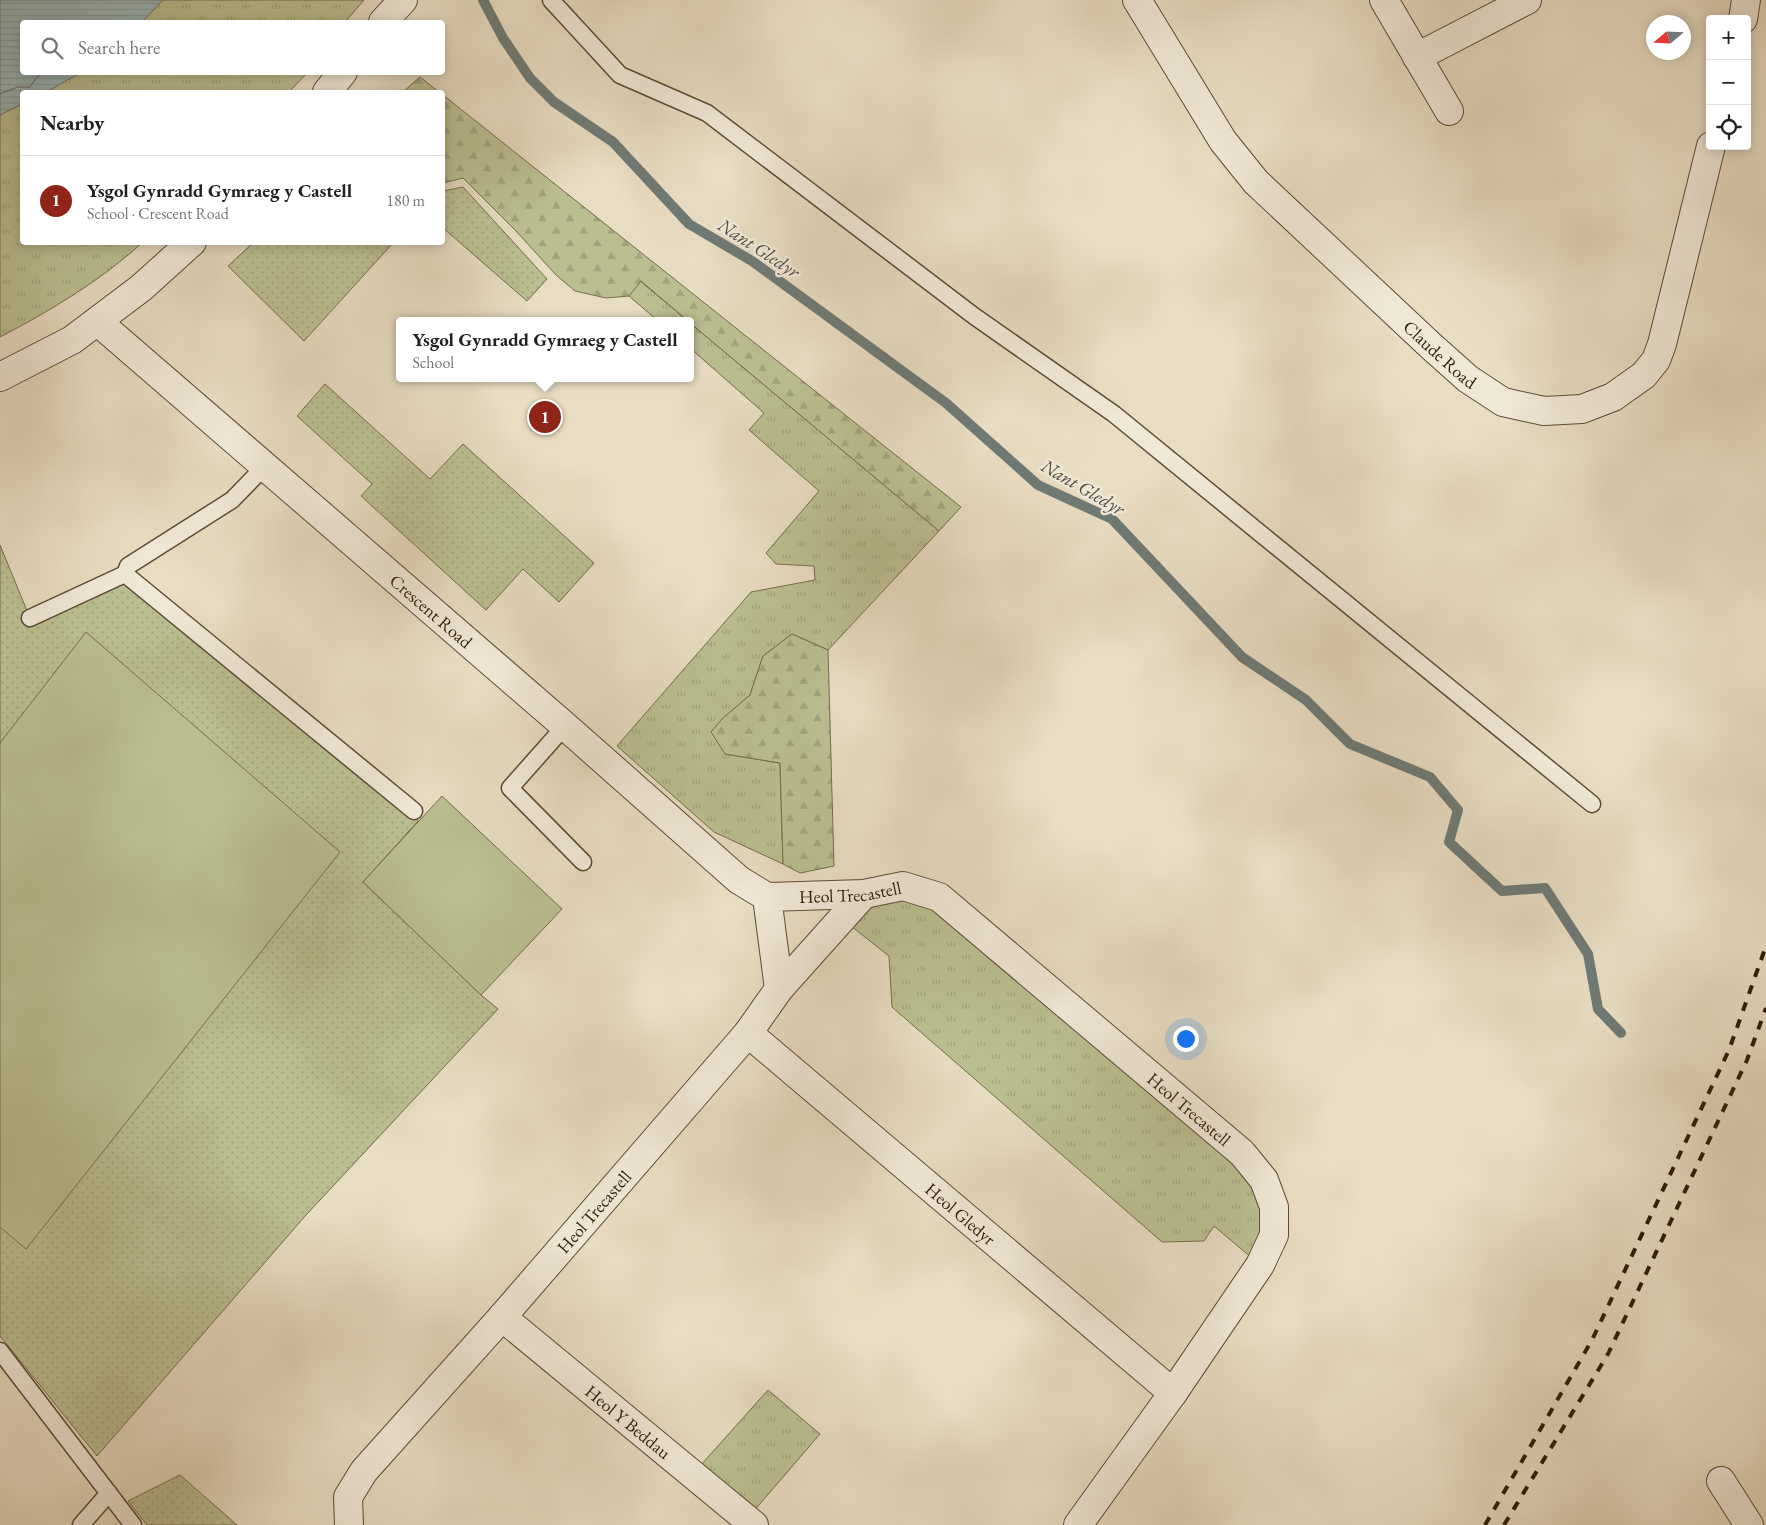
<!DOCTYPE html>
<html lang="en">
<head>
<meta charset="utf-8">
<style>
  :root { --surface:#fff; --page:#f6f6f6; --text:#202124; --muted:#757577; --line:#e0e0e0; --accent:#8f2418 }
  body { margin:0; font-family:"EB Garamond",serif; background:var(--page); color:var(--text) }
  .controls { position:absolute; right:15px; top:15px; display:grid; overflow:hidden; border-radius:5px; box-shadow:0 2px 12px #0003 }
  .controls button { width:45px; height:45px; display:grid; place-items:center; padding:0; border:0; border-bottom:1px solid var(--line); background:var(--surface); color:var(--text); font:25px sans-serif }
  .compass { position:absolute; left:1646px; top:15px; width:45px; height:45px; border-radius:50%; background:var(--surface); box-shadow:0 2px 12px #0003; rotate:251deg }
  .you { position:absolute; left:1185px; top:1038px; width:18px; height:18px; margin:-12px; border:4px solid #fff; border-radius:50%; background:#1a73e8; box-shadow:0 0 0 8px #1a73e833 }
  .badge { display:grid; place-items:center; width:32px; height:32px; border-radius:50%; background:var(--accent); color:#fff; font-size:16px; font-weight:700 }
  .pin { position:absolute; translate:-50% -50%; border:2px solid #fff; box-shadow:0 1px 5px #0006 }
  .popup { position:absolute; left:396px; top:317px; width:298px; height:65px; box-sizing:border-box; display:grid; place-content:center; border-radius:5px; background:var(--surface); filter:drop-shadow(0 1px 4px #0005); font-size:16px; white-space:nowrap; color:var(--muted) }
  .popup b { font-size:19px; color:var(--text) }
  .popup::after { content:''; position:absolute; left:50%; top:100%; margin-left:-10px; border:10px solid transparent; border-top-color:var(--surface) }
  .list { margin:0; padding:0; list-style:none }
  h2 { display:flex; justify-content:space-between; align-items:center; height:65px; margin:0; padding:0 20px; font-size:21px }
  h2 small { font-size:16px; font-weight:400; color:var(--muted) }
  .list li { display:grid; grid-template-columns:32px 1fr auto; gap:15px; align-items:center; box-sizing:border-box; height:90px; padding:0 20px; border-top:1px solid var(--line) }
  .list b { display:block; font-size:19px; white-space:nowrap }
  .list p { margin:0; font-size:16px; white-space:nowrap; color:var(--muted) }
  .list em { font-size:16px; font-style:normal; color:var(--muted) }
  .icon { flex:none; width:28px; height:28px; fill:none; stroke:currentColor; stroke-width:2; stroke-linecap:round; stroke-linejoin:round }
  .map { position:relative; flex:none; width:1766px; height:1525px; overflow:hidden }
  .search { position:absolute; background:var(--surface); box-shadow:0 2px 12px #0003; left:20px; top:20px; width:425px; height:55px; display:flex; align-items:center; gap:12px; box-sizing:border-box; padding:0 18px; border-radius:5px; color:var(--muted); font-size:19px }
  .panel { position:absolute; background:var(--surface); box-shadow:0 2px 12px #0003; left:20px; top:90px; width:425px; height:155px; border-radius:5px }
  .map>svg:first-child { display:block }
  .grass { fill:url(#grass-tufts); stroke:#746d4c }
  .forest { fill:url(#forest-firs); stroke:#746d4c }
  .park { fill:url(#park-dots); stroke:#746d4c }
  .pitch { fill:#bbbf90; stroke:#746d4c }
  .water { fill:url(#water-rules); stroke:#6f7a75 }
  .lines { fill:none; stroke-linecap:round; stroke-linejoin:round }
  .shore { stroke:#646a63; stroke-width:1 }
  .stream { stroke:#6f7a75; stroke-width:10 }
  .lane-casing { stroke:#5c4b37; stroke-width:19 }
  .street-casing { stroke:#5c4b37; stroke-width:30 }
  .lane { stroke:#f0e8d7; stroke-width:16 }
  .street { stroke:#f0e8d7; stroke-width:28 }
  .rail { stroke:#2d1b09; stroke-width:4; stroke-dasharray:9 9; stroke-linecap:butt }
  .labels { text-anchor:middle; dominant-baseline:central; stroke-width:5; stroke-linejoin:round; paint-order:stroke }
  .street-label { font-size:18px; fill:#2d1b09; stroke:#f0e8d7 }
  .water-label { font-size:19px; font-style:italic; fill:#4e4a3f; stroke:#f0e8d7 }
</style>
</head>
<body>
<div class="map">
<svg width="1766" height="1525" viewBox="0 0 1766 1525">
  <defs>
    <pattern id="grass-tufts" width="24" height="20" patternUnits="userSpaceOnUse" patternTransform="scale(1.25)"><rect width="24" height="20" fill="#bbbf90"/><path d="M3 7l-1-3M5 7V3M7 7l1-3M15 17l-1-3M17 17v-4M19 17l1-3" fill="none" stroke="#a1a47b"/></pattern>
    <pattern id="forest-firs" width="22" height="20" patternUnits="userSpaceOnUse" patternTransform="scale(1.25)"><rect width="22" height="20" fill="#bbbf90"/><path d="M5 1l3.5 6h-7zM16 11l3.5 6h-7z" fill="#a1a47b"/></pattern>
    <pattern id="park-dots" width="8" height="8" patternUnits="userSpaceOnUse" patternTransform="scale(1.25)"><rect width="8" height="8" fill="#bbbf90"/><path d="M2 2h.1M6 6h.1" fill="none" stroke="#a1a47b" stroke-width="1.8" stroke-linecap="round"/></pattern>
    <pattern id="water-rules" width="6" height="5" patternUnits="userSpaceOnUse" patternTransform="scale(1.25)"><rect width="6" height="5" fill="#9bb9bd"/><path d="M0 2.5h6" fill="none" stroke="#869ea1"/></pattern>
  </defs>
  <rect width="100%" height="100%" fill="#e8dcc2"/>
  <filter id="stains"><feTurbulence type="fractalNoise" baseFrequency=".004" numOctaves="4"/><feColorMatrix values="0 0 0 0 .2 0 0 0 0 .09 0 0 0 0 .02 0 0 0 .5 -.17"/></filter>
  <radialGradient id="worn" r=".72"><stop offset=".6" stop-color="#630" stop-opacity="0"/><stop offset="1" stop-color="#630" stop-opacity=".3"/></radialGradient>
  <path class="grass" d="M 163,0 L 364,0 L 345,22 L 142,22 Z
    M 80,73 L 307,73 L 289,92 L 46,92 Z
    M 22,104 L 22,242 L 142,243 C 100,281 50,311 0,337 L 0,115 Z
    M 640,281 L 688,321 L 658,321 L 629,296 Z
    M 690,323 L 939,531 L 828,650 L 792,634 L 763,656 L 750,695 L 722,719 L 725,754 L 780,763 L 783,864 L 714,832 L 617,746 L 751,592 L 815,580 L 814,566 L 776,564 L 766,553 L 819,491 L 749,430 L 764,413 L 690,348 Z
    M 864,894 L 939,897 L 1264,1180 L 1260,1265 L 1214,1226 L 1204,1241 L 1162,1242 L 892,1007 L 889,956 L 842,919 Z
    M 768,1390 L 820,1434 L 747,1519 L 692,1475 Z"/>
  <path class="forest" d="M 420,77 L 439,92 L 403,92 Z
    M 443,95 L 961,507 L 939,531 L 690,323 L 690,321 L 688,321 L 641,281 L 629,296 L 606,298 L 575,291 L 556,275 L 516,231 L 463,178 L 443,183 Z
    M 792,634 L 828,650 L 834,866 L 800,873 L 783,864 L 780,763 L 725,754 L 711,732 L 722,719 L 750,695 L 763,656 Z"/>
  <path class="park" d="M 463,187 L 547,279 L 527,301 L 443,228 L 443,191 Z
    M 254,242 L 393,242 L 393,243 L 304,341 L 228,266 Z
    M 325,384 L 430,479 L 463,444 L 594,563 L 559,602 L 523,569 L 486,610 L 361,496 L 372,484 L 297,416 Z
    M 0,545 L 30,618 L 125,574 L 408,806 L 418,821 L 363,882 L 481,995 L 498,1009 L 306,1215 L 97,1456 L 0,1336 Z
    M 180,1475 L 237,1525 L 147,1525 L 128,1501 Z"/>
  <path class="pitch" d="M 86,632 L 340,852 L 26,1249 L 0,1227 L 0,743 Z
    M 442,796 L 562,909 L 481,995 L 363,882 Z"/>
  <path class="water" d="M 0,0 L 163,0 L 142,22 L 22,22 L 22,72 L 80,73 L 46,92 L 22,92 L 22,104 L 0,115 Z"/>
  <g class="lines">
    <path class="shore" d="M 0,94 L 18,87 L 30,87 L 36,78 L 43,72"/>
    <path class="stream" d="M 483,0 L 503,38 L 530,78 L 554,102 L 613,142 L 689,224 L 752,261 L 946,403 L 1038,485 L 1112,519 L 1242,657 L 1306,700 L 1350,744 L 1430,777 L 1458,810 L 1449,842 L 1502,891 L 1545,888 L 1588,954 L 1598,1009 L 1621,1033"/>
    <g class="lane-casing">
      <path id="lane" d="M 551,0 L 620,75 L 707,113 L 974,316 L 1114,414 L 1592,804
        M 265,466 L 232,500 L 128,566 L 125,574 L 414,811
        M 30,618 L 125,574
        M 565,726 L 510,788 L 583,862
        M 0,1351 L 133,1525
        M 81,1525 L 109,1493"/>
    </g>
    <g class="street-casing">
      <g id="street">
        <path id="s1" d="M 1137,0 L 1223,141 L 1256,182 L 1431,346 L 1468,379 L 1503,402 L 1544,411 L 1582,409 L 1613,397 L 1644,375 L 1656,360 L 1662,344 L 1711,146"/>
        <path d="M 1384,0 L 1449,111"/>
        <path d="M 1743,19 L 1746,0"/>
        <path d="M 383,22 L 403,0"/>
        <path d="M 1417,57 L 1527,0"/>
        <path d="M 327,92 L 343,72"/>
        <path id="s2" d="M 98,322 L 565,726 L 739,880 L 767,897"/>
        <path d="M 0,377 L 72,340 L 141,288 L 192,242"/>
        <path d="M 779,989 L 864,894"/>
        <path id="s3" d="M 748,1033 L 1173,1393"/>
        <path id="s4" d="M 502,1317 L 754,1525"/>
        <path d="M 1721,1481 L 1749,1525"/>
        <path id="s5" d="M 349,1525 L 348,1497 L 364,1471 L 502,1317 L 748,1033 L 779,989 L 767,897 L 864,894 L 903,886 L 939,897 L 1242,1153 L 1264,1180 L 1274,1207 L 1274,1235 L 1260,1265 L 1173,1393 L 1078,1525"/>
      </g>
    </g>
    <use href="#lane" class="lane"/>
    <use href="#street" class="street"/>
    <path class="rail" d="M 1485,1525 L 1592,1340 L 1729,1050 L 1766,946
      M 1504,1525 L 1608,1354 L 1747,1060 L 1766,1008"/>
  </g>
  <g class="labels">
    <g class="street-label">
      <text stroke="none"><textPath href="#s1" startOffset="470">Claude Road</textPath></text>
      <text stroke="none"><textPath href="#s2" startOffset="441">Crescent Road</textPath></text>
      <text stroke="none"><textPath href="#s5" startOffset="871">Heol Trecastell</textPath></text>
      <text stroke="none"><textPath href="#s5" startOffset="1290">Heol Trecastell</textPath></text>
      <text stroke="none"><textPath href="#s5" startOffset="405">Heol Trecastell</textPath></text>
      <text stroke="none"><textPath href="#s3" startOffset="279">Heol Gledyr</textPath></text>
      <text stroke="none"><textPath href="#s4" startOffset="164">Heol Y Beddau</textPath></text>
    </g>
    <g class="water-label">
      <text transform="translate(759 248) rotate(33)">Nant Gledyr</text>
      <text transform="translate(1083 487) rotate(30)">Nant Gledyr</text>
    </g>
  </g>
  <rect width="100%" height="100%" filter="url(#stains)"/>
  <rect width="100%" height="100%" fill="url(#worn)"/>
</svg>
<div class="controls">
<button>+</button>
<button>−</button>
<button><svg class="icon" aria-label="locate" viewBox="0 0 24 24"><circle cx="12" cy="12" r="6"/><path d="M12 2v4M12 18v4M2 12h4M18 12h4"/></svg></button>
</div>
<svg class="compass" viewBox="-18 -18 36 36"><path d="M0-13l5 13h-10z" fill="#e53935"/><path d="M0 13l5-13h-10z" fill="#757577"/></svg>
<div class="you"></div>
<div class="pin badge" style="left:545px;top:417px">1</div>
<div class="popup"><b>Ysgol Gynradd Gymraeg y Castell</b>School</div>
<div class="search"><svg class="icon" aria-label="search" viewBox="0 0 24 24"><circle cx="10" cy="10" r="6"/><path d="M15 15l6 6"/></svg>Search here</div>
<section class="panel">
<h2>Nearby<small></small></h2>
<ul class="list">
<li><span class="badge">1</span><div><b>Ysgol Gynradd Gymraeg y Castell</b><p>School · Crescent Road</p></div><em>180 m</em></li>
</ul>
</section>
</div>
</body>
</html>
